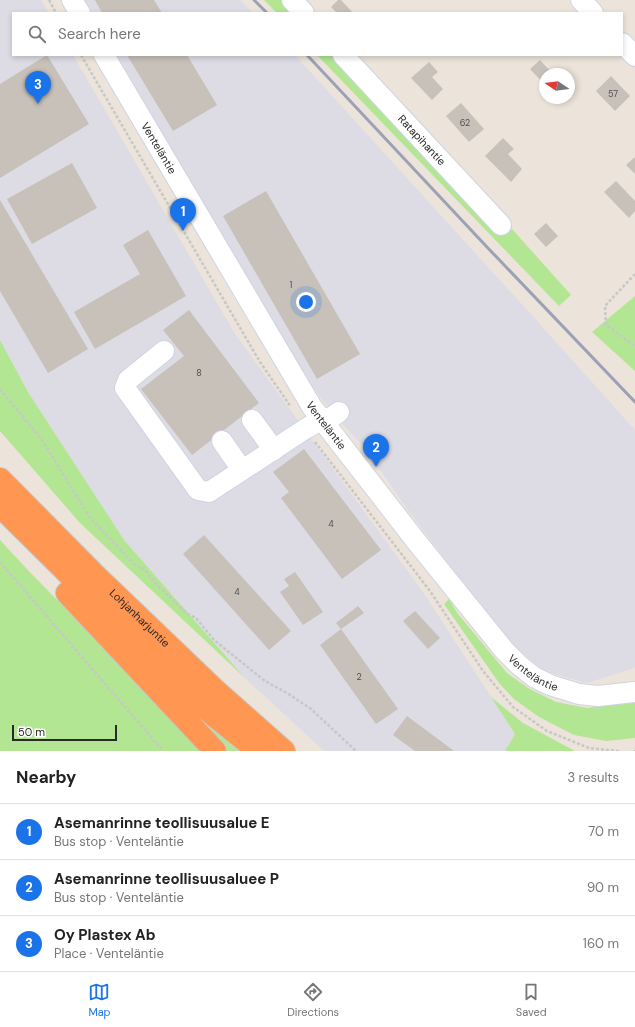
<!DOCTYPE html>
<html lang="en">
<head>
<meta charset="utf-8">
<style>
  :root { --surface:#fff; --page:#f2f2f2; --text:#222; --muted:#767676; --line:#e0e0e0; --accent:#1a73e8 }
  body { margin:0; font-family:"DM Sans",sans-serif; background:var(--page); color:var(--text) }
  .compass { position:absolute; left:539px; top:68px; width:36px; height:36px; border-radius:50%; background:var(--surface); box-shadow:0 2px 6px #0003; rotate:283deg }
  .scale { position:absolute; left:12px; bottom:10px; width:105px; box-sizing:border-box; padding-left:4px; border:2px solid #292929; border-top:0; font-size:11px; line-height:14px; white-space:nowrap; color:#292929; -webkit-text-stroke:3px #fff; paint-order:stroke }
  .you { position:absolute; left:306px; top:302px; width:14px; height:14px; margin:-10px; border:3px solid #fff; border-radius:50%; background:#1a73e8; box-shadow:0 0 0 6px #1a73e833 }
  .badge { display:grid; place-items:center; width:26px; height:26px; border-radius:50%; background:var(--accent); color:#fff; font-size:13px; font-weight:700 }
  .pin { position:absolute; translate:-50% -33px; filter:drop-shadow(0 1px 2px #0008) }
  .pin::after { content:''; position:absolute; top:21px; width:14px; height:12px; background:inherit; clip-path:polygon(0 0,100% 0,50% 100%) }
  .list { margin:0; padding:0; list-style:none }
  h2 { display:flex; justify-content:space-between; align-items:center; height:52px; margin:0; padding:0 16px; font-size:17px }
  h2 small { font-size:13px; font-weight:400; color:var(--muted) }
  .list li { display:grid; grid-template-columns:26px 1fr auto; gap:12px; align-items:center; box-sizing:border-box; height:56px; padding:0 16px; border-top:1px solid var(--line) }
  .list b { display:block; font-size:15px; white-space:nowrap }
  .list p { margin:0; font-size:13px; white-space:nowrap; color:var(--muted) }
  .list em { font-size:13px; font-style:normal; color:var(--muted) }
  .icon { flex:none; width:22px; height:22px; fill:none; stroke:currentColor; stroke-width:2; stroke-linecap:round; stroke-linejoin:round }
  .map { position:relative; flex:none; width:635px; height:751px; overflow:hidden }
  .search { position:absolute; background:var(--surface); box-shadow:0 2px 6px #0003; left:12px; right:12px; top:12px; height:44px; display:flex; align-items:center; gap:10px; box-sizing:border-box; padding:0 14px; border-radius:0px; color:var(--muted); font-size:15px }
  .sheet { height:220px; background:var(--surface) }
  nav { display:flex; justify-content:space-around; align-items:center; box-sizing:border-box; height:56px; border-top:1px solid var(--line); background:var(--surface); font-size:11px; color:var(--muted) }
  nav a { display:grid; justify-items:center; gap:2px }
  nav .on { color:var(--accent) }
  .map>svg:first-child { display:block }
  .industrial { fill:#dddbe4 }
  .green { fill:#b2e693 }
  .building { fill:#c7c1ba }
  .lines { fill:none; stroke-linecap:round; stroke-linejoin:round }
  .minor-casing { stroke:#cfd4e3; stroke-width:22 }
  .highway-casing { stroke:#c7c7c7; stroke-width:24 }
  .path { stroke:#c7c7c7; stroke-width:2.5; stroke-dasharray:3 2; stroke-linecap:butt }
  .minor { stroke:#fff; stroke-width:20 }
  .highway { stroke:#ff9652; stroke-width:22 }
  .rail { stroke:#9ca1b5; stroke-width:3 }
  .labels { text-anchor:middle; dominant-baseline:central; stroke-width:3.5; stroke-linejoin:round; paint-order:stroke }
  .number-label { font-size:9px; fill:#504f4d }
  .street-label { font-size:11px; fill:#292929; stroke:#fff }
</style>
</head>
<body>
<div class="map">
<svg width="635" height="751" viewBox="0 0 635 751">
  <rect width="100%" height="100%" fill="#ece4da"/>
  <path class="industrial" d="M 0,0 L 41,0 L 49,13 L 13,13 L 13,55 L 73,55 L 235,334 L 425,595 L 515,734 L 505,751 L 324,751 L 245,678 L 124,540 L 28,392 L 0,340 Z
    M 80,0 L 240,0 L 253,13 L 88,13 Z
    M 113,55 L 295,55 L 537,321 L 635,430 L 635,668 L 587,683 L 544,671 L 510,642 L 479,604 L 408,510 L 365,448 L 340,421 L 304,377 Z"/>
  <path class="green" d="M 264,0 L 282,0 L 294,13 L 277,13 Z
    M 317,55 L 334,55 L 497,230 L 507,234 L 512,229 L 571,295 L 559,306 Z
    M 635,296 L 635,371 L 592,332 Z
    M 0,340 L 28,392 L 124,540 L 245,678 L 80,523 L 0,431 Z
    M 0,540 L 25,567 L 204,751 L 0,751 Z
    M 449,599 L 458,614 L 507,673 L 528,688 L 556,702 L 587,708 L 635,701 L 635,738 L 606,741 L 574,735 L 539,717 L 514,699 L 499,683 L 444,604 Z
    M 491,697 L 523,723 L 575,751 L 505,751 L 515,734 Z
    M 187,709 L 239,751 L 223,751 Z"/>
  <path class="building" d="M 95,0 L 154,0 L 162,13 L 102,13 Z
    M 338,0 L 341,0 L 353,13 L 337,13 L 331,7 Z
    M 47,55 L 89,124 L 0,178 L 0,84 Z
    M 127,55 L 187,55 L 217,105 L 173,131 Z
    M 540,60 L 553,74 L 545,74 L 545,85 L 530,69 Z
    M 429,62 L 438,72 L 432,77 L 443,89 L 432,100 L 411,78 Z
    M 611,76 L 630,96 L 615,111 L 596,91 Z
    M 461,103 L 484,129 L 469,142 L 446,116 Z
    M 503,138 L 514,149 L 508,154 L 522,169 L 511,182 L 485,156 Z
    M 635,157 L 635,174 L 626,165 Z
    M 72,163 L 97,208 L 32,244 L 7,199 Z
    M 616,181 L 635,201 L 635,211 L 629,218 L 604,192 Z
    M 266,191 L 360,354 L 317,379 L 223,216 Z
    M 0,200 L 88,349 L 48,373 L 0,291 Z
    M 546,223 L 558,236 L 546,247 L 534,234 Z
    M 148,230 L 186,296 L 95,349 L 74,312 L 140,274 L 123,245 Z
    M 189,310 L 259,403 L 192,455 L 141,389 L 184,356 L 163,330 Z
    M 304,449 L 381,550 L 342,579 L 281,498 L 289,492 L 273,472 Z
    M 204,535 L 291,631 L 269,650 L 183,554 Z
    M 295,572 L 323,612 L 303,625 L 280,592 L 289,586 L 284,579 Z
    M 358,606 L 364,613 L 341,629 L 336,623 Z
    M 415,611 L 440,638 L 428,649 L 403,621 Z
    M 341,629 L 398,709 L 376,724 L 320,645 Z
    M 407,716 L 454,751 L 415,751 L 393,735 Z"/>
  <g class="lines">
    <g class="minor-casing">
      <g id="minor">
        <path d="M 72,0 L 80,13"/>
        <path d="M 292,0 L 304,13"/>
        <path d="M 581,0 L 593,13"/>
        <path d="M 622,43 L 635,56"/>
        <path id="s1" d="M 104,55 L 312,407 L 416,541 L 504,650 L 519,665 L 534,677 L 550,685 L 579,694 L 598,696 L 635,692"/>
        <path id="s2" d="M 343,55 L 501,225"/>
        <path d="M 164,351 L 128,380 L 125,388 L 198,490 L 209,492 L 305,429 L 321,420 L 332,417 L 339,412"/>
        <path d="M 252,420 L 274,450"/>
        <path d="M 222,441 L 242,470"/>
      </g>
    </g>
    <g class="highway-casing">
      <g id="highway">
        <path id="s3" d="M 0,479 L 96,576 L 214,689 L 284,751"/>
        <path d="M 0,506 L 202,706 L 258,751"/>
        <path d="M 67,593 L 215,751"/>
      </g>
    </g>
    <path class="path" d="M 49,0 L 56,13
      M 81,55 L 260,362 L 291,407
      M 635,274 L 605,306 L 606,325 L 635,346
      M 0,389 L 42,440 L 91,519 L 136,566 L 144,569 L 158,586 L 188,614 L 196,618 L 214,640 L 265,681 L 287,693 L 311,709 L 356,751
      M 315,442 L 430,591 L 483,671 L 513,707 L 547,731 L 589,748 L 619,751
      M 0,562 L 163,751
      M 634,751 L 635,751"/>
    <use href="#minor" class="minor"/>
    <use href="#highway" class="highway"/>
    <path class="rail" d="M 254,0 L 267,13
      M 307,55 L 486,246 L 635,402"/>
  </g>
  <g class="labels">
    <g class="number-label">
      <text x="613" y="94">57</text>
      <text x="465" y="123">62</text>
      <text x="291" y="285">1</text>
      <text x="199" y="373">8</text>
      <text x="331" y="524">4</text>
      <text x="237" y="592">4</text>
      <text x="359" y="677">2</text>
    </g>
    <g class="street-label">
      <text stroke="none"><textPath href="#s2" startOffset="116">Ratapihantie</textPath></text>
      <text stroke="none"><textPath href="#s1" startOffset="108">Venteläntie</textPath></text>
      <text stroke="none"><textPath href="#s1" startOffset="432">Venteläntie</textPath></text>
      <text stroke="none"><textPath href="#s3" startOffset="197">Lohjanharjuntie</textPath></text>
      <text stroke="none"><textPath href="#s1" startOffset="756">Venteläntie</textPath></text>
    </g>
  </g>
</svg>
<svg class="compass" viewBox="-18 -18 36 36"><path d="M0-13l5 13h-10z" fill="#e53935"/><path d="M0 13l5-13h-10z" fill="#767676"/></svg>
<div class="scale">50 m</div>
<div class="you"></div>
<div class="pin badge" style="left:183px;top:231px">1</div>
<div class="pin badge" style="left:376px;top:467px">2</div>
<div class="pin badge" style="left:38px;top:104px">3</div>
<div class="search"><svg class="icon" aria-label="search" viewBox="0 0 24 24"><circle cx="10" cy="10" r="6"/><path d="M15 15l6 6"/></svg>Search here</div>
</div>
<section class="sheet">
<h2>Nearby<small>3 results</small></h2>
<ul class="list">
<li><span class="badge">1</span><div><b>Asemanrinne teollisuusalue E</b><p>Bus stop · Venteläntie</p></div><em>70 m</em></li>
<li><span class="badge">2</span><div><b>Asemanrinne teollisuusaluee P</b><p>Bus stop · Venteläntie</p></div><em>90 m</em></li>
<li><span class="badge">3</span><div><b>Oy Plastex Ab</b><p>Place · Venteläntie</p></div><em>160 m</em></li>
</ul>
</section>
<nav>
<a class="on"><svg class="icon" aria-label="map" viewBox="0 0 24 24"><path d="M3 6l6-2 6 2 6-2v14l-6 2-6-2-6 2zM9 4v14M15 6v14"/></svg>Map</a>
<a><svg class="icon" aria-label="directions" viewBox="0 0 24 24"><path d="M12 3l9 9-9 9-9-9zM9 14v-3h6M13 9l2 2-2 2"/></svg>Directions</a>
<a><svg class="icon" aria-label="saved" viewBox="0 0 24 24"><path d="M7 4h10v16l-5-4-5 4z"/></svg>Saved</a>
</nav>
</body>
</html>
